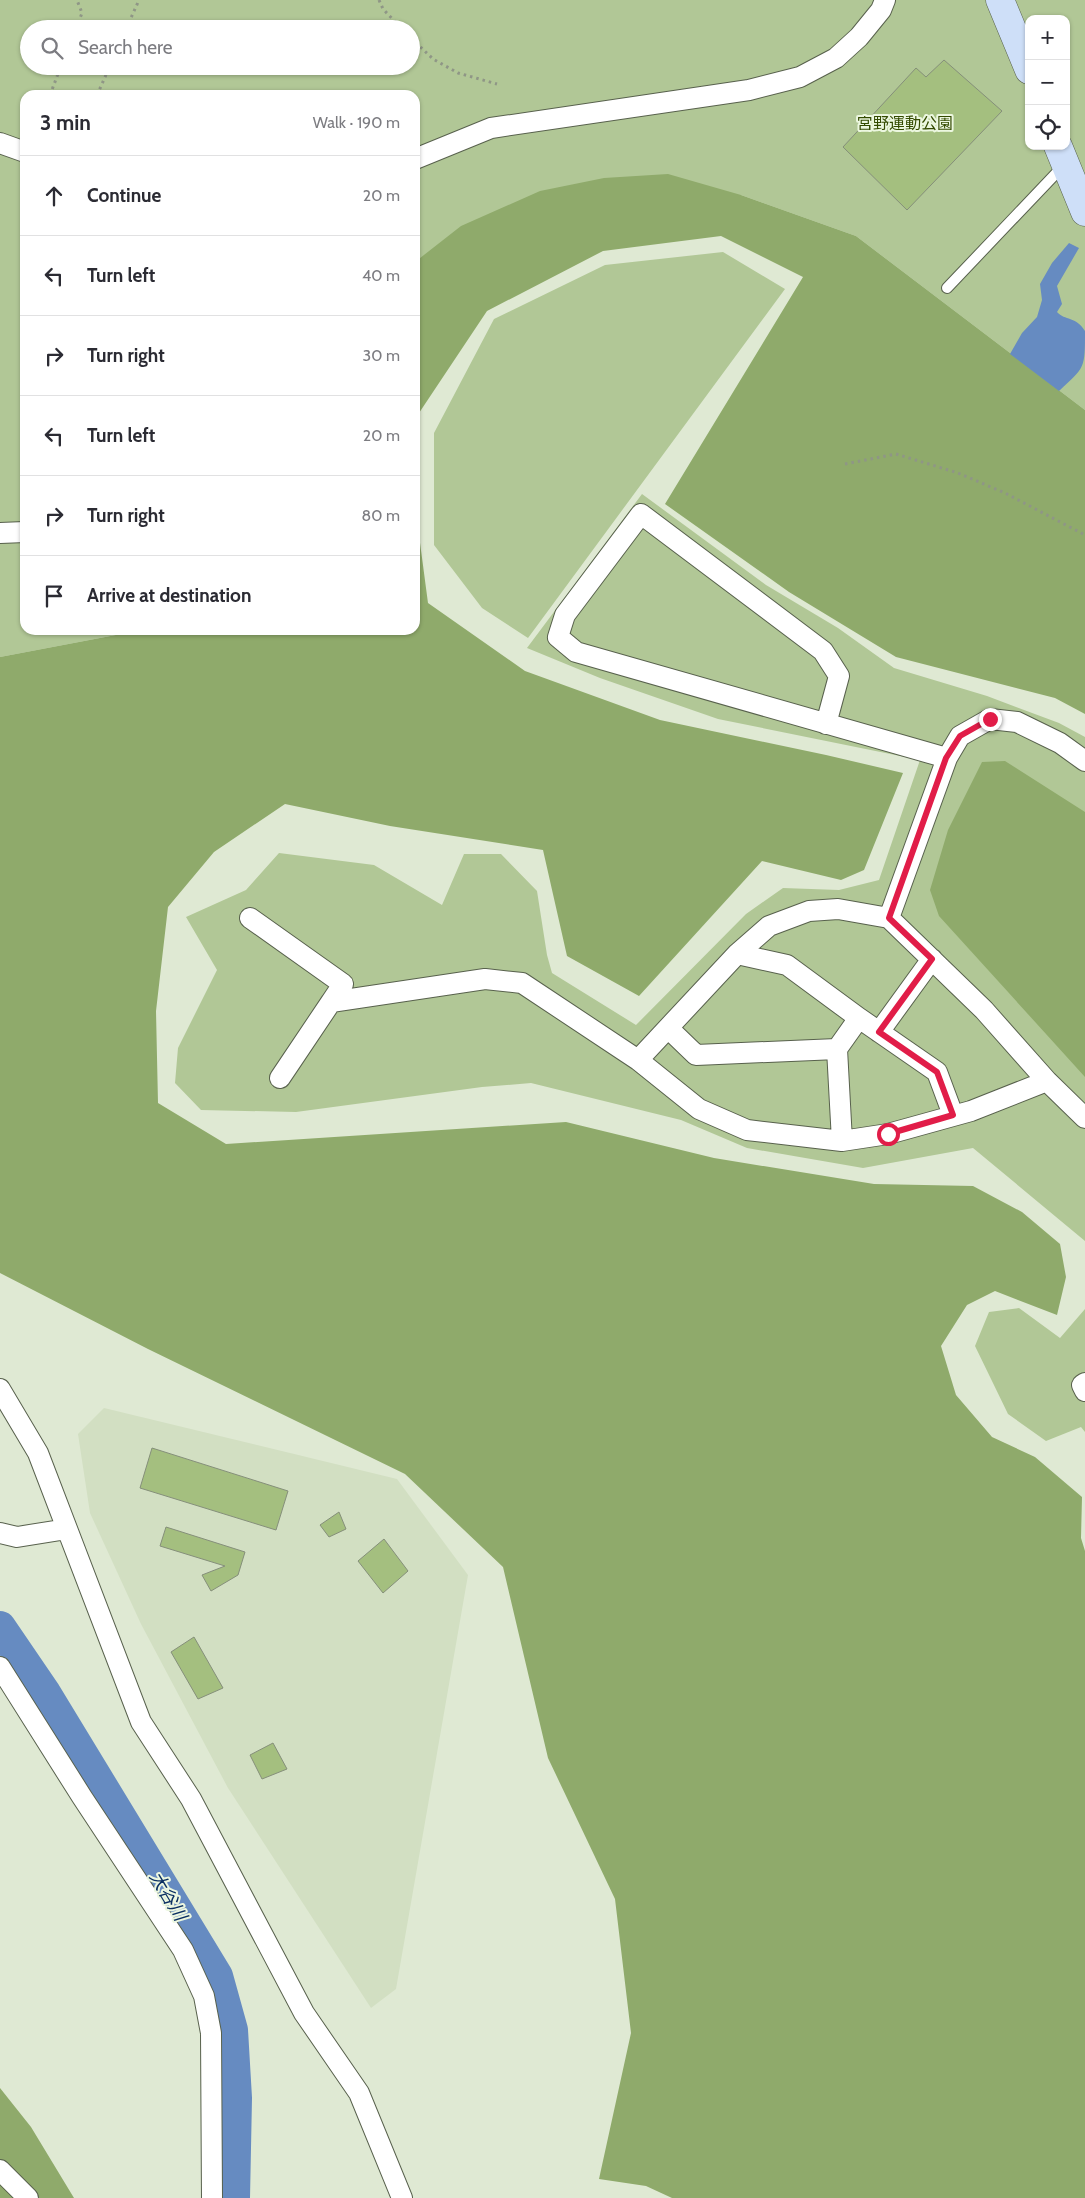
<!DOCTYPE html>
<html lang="en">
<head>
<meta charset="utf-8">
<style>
  :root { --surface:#fff; --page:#f7f7f7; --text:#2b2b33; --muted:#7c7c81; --line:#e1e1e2 }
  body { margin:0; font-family:Cabin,"Noto Sans JP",sans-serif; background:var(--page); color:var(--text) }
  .controls { position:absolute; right:15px; top:15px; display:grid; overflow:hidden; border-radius:10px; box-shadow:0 1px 4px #0004 }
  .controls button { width:45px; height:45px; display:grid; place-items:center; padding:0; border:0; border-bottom:1px solid var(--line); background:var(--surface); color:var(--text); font:25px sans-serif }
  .stop { position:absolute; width:15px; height:15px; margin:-11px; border:4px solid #e11d48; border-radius:50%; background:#fff }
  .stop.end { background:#e11d48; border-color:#fff; box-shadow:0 1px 5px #0008 }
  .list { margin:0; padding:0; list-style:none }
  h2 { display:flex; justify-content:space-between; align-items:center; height:65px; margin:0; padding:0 20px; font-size:21px }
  h2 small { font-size:16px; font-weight:400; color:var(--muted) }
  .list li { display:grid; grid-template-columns:32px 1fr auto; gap:15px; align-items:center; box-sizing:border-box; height:80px; padding:0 20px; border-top:1px solid var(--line) }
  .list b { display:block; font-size:19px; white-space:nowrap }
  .list em { font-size:16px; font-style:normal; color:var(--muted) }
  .icon { flex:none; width:28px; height:28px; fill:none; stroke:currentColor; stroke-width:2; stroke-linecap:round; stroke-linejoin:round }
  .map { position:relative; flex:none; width:1085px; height:2198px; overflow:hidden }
  .search { position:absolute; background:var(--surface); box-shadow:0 1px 4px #0004; left:20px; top:20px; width:400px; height:55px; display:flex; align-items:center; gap:12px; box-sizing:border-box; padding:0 18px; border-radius:28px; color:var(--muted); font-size:19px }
  .panel { position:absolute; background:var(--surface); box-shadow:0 1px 4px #0004; left:20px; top:90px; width:400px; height:545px; border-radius:15px }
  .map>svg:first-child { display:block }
  .built { fill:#d2dfc2 }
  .green { fill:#b1c796; fill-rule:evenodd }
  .forest { fill:#8faa6b }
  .water { fill:#668bc1 }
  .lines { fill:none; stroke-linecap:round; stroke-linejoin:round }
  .river { stroke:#668bc1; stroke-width:32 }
  .building { fill:#a4bf7f; stroke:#858f7a }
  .lane-casing { stroke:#58614d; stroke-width:12 }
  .street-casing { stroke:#58614d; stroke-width:22 }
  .secondary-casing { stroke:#58614d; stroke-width:29 }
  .path { stroke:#8f9686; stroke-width:3; stroke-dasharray:2.5 4; stroke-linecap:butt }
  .lane { stroke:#fff; stroke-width:10 }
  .street { stroke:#fff; stroke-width:20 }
  .secondary { stroke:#cedff8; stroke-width:28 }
  .route { stroke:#e11d48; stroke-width:6 }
  .labels { text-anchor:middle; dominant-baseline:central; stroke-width:4; stroke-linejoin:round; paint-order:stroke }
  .park-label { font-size:16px; fill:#334a00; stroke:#ecf7e0 }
  .water-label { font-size:18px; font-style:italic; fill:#0b3062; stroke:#ecf7e0 }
</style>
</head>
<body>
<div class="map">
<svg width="1085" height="2198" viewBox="0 0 1085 2198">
  <rect width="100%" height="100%" fill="#dfe9d3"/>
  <path class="built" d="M 104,1408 L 397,1479 L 468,1575 L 396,1989 L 371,2008 L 228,1788 L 141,1624 L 90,1513 L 78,1434 Z"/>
  <path class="green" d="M 0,0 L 1085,0 L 1085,410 L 856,236 L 741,195 L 415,288 L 415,95 L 25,95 L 25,630 L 142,630 L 0,657 ZM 1029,19 L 1066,19 L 1066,146 L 1029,146 ZM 29,29 L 411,29 L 411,66 L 29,66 Z
    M 723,252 L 785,289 L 528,638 L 482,608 L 434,545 L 434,433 L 494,319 L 605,265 Z
    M 642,494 L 766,585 L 838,628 L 894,668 L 987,696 L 1059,723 L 1085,737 L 1085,1241 L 973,1148 L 863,1168 L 747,1148 L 681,1120 L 531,1083 L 482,1087 L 296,1112 L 201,1110 L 175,1083 L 178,1048 L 217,970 L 186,917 L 246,890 L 279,853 L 374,865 L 442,905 L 464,854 L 501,854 L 537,891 L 547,955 L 552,973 L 636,1025 L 746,914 L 783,888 L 839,890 L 879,880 L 920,760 L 718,719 L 600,678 L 527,648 Z
    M 1019,1308 L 1060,1338 L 1085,1309 L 1085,1432 L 1081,1427 L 1046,1441 L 1008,1414 L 975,1346 L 989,1312 Z"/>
  <path class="forest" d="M 668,174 L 741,195 L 856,236 L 1085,410 L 1085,714 L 1055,698 L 896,657 L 789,592 L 665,504 L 803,277 L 721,236 L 603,251 L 487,311 L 415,419 L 415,262 L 461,226 L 540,191 L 604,178 Z
    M 415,505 L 428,603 L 525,671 L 660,720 L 826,755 L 903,773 L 864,870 L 841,880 L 762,861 L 639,996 L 567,956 L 543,850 L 390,826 L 285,804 L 214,852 L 168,907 L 156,1011 L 158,1103 L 226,1144 L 566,1122 L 714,1158 L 874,1184 L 973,1186 L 1022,1212 L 1060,1244 L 1066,1277 L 1057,1315 L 995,1291 L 967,1305 L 941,1346 L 956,1395 L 992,1437 L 1035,1457 L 1082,1497 L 1081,1538 L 1085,1551 L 1085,2198 L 672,2198 L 646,2186 L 599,2179 L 631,2033 L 615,1899 L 548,1758 L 503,1567 L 405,1474 L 148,1349 L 0,1273 L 0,657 L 142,630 L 415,630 Z
    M 1005,761 L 1085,812 L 1085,1077 L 939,916 L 930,890 L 948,830 L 982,762 Z
    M 0,2088 L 31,2127 L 74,2198 L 0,2198 Z"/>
  <path class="water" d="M 1069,243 L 1079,248 L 1057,286 L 1062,304 L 1057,312 C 1065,321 1076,316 1085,331 C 1085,369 1085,367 1059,391 L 1010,354 L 1022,333 L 1037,317 L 1042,300 L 1040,284 L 1052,263 Z"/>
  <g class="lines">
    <path class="river" d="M 0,1627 L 45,1693 L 217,1976 L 232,2030 L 236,2098 L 234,2198"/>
  </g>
  <path class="building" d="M 944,60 L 1002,111 L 907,210 L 843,147 L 916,68 L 926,77 Z
    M 152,1448 L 288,1491 L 276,1530 L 140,1488 Z
    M 339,1512 L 346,1529 L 329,1537 L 320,1525 Z
    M 166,1527 L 245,1552 L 238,1575 L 211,1591 L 202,1575 L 225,1566 L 160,1546 Z
    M 384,1539 L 408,1571 L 383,1593 L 358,1561 Z
    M 194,1637 L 223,1688 L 198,1699 L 171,1652 Z
    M 273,1743 L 287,1769 L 262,1779 L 250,1755 Z"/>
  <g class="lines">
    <g class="lane-casing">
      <path id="lane" d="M 947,288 L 1064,165"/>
    </g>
    <g class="street-casing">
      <path id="street" d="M 0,143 L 25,152
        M 415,159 L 491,128 L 749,90 L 800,77 L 836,58 L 859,37 L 881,10 L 885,0
        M 0,533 L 25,532
        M 826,724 L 839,676 L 823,651 L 641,514 L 565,615 L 558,637 L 576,652 L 947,758
        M 250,918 L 343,984 L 331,1002
        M 737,954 L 787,965 L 859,1018
        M 668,1028 L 696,1055 L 837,1049 L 859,1018 L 937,1072 L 953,1115
        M 879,1032 L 932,959
        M 837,1049 L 842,1141
        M 638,1060 L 737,954 L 769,926 L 809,911 L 838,909 L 889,918
        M 280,1078 L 331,1002 L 485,979 L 522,983 L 638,1060 L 699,1109 L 747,1130 L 842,1141 L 888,1134 L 971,1111 L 1047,1081 L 1085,1118
        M 1047,1081 L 984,1010 L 889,918 L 947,758 L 960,736 L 990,719 L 1017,722 L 1060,743 L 1085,761
        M 1085,1383 L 1082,1385 L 1085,1391
        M 0,1389 L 38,1453 L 141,1722 L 191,1799 L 304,2013 L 359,2093 L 402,2198
        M 0,1533 L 17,1537 L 67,1529
        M 0,1667 L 82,1797 L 183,1950 L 204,1996 L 211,2033 L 212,2198
        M 0,2170 L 28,2198"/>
    </g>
    <g class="secondary-casing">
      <path id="secondary" d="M 1000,0 L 1029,70
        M 1058,146 L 1085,212"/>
    </g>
    <path class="path" d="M 379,0 L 383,9 L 402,29
      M 76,29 L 82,13 L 77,0
      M 126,29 L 139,0
      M 411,38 L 433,59 L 458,73 L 497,84
      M 50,95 L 61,66
      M 97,95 L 110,66
      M 845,464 L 896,454 L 958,473 L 1005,493 L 1085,535"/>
    <use href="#lane" class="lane"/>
    <use href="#street" class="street"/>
    <use href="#secondary" class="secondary"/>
  </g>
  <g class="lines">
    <path class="route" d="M 888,1134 L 953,1115 L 937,1072 L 879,1032 L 932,959 L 889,918 L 946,758 L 960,736 L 990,719"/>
  </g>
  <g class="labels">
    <g class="park-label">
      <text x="905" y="123">宮野運動公園</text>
    </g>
    <g class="water-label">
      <text transform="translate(168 1896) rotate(59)">大谷川</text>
    </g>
  </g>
</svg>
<div class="controls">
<button>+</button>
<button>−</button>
<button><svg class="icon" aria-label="locate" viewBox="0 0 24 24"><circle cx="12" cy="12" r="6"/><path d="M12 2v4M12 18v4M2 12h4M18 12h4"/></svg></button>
</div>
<div class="stop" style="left:888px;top:1134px"></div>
<div class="stop end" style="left:990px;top:719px"></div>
<div class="search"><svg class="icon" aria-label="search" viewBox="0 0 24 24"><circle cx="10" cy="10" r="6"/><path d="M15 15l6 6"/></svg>Search here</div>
<section class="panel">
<h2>3 min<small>Walk · 190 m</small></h2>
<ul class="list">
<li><svg class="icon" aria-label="ahead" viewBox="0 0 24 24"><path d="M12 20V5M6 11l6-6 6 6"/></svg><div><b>Continue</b></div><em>20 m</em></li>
<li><svg class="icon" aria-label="left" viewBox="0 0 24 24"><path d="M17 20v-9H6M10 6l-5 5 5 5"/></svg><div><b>Turn left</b></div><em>40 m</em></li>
<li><svg class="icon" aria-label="right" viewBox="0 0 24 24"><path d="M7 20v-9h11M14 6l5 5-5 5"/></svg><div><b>Turn right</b></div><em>30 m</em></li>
<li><svg class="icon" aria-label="left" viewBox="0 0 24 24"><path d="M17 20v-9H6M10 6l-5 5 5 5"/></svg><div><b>Turn left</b></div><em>20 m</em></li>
<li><svg class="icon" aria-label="right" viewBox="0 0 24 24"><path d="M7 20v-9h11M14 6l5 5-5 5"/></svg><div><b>Turn right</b></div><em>80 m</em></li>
<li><svg class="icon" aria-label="arrive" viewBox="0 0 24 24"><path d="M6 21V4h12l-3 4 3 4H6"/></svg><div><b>Arrive at destination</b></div></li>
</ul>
</section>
</div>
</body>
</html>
